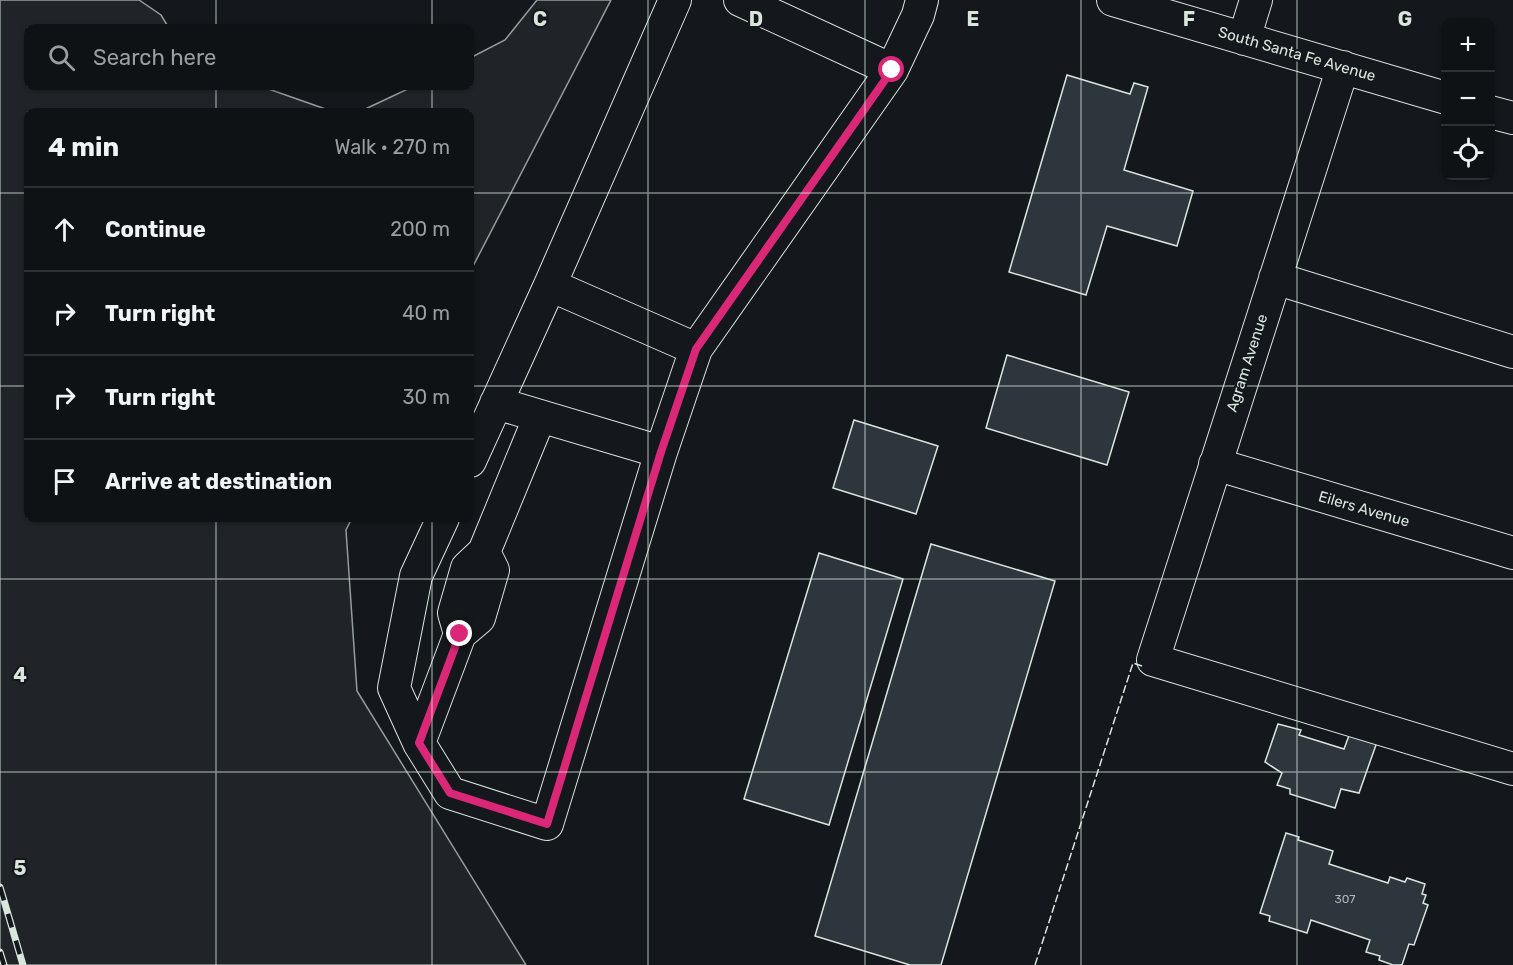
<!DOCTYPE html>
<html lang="en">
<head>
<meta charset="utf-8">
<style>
  :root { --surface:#0f1215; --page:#181b1e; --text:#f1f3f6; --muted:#9b9ea0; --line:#2f3234 }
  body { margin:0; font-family:Rubik,sans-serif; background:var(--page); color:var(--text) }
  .controls { position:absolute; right:18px; top:18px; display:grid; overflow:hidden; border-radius:12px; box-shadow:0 2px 4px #0004 }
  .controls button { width:54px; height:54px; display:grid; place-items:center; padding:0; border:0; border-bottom:2px solid var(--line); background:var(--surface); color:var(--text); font:30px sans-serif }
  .stop { position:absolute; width:18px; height:18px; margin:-14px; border:4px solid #db2777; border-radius:50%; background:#fff }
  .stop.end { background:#db2777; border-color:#fff; box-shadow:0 2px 6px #0008 }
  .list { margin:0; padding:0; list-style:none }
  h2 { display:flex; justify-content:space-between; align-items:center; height:78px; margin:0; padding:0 24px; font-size:26px }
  h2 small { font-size:20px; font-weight:400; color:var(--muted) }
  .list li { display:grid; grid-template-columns:39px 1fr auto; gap:18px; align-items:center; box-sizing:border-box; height:84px; padding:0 24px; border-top:2px solid var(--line) }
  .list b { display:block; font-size:22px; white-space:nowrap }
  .list em { font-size:20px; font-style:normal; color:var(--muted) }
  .icon { flex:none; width:33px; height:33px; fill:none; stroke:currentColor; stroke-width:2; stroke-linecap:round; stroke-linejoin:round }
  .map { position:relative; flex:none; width:1513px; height:965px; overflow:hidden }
  .search { position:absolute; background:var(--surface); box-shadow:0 2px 4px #0004; left:24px; top:24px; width:450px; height:66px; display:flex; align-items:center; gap:15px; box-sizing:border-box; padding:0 21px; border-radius:12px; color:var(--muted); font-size:22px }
  .panel { position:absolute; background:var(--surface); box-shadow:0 2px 4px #0004; left:24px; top:108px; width:450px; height:414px; border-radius:12px }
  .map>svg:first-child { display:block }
  .green { fill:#202428; stroke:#939e99; stroke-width:1.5 }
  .building { fill:#2c363c; stroke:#d8e6dc; stroke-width:1.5 }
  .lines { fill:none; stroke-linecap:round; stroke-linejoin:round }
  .minor-casing { stroke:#d8e6dc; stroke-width:34 }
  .minor { stroke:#14181c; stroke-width:32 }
  .rail-casing { stroke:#d8e6dc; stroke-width:7 }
  .rail { stroke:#14181c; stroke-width:4.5; stroke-dasharray:14; stroke-linecap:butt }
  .fence { stroke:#d8e6dc; stroke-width:1.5; stroke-dasharray:8 3; stroke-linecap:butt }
  .route { stroke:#db2777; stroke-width:8 }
  .grid { fill:none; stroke:#d8e6dc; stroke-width:1.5; stroke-opacity:0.55 }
  .labels { text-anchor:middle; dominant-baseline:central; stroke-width:4.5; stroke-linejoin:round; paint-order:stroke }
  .number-label { font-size:12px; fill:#adbab4 }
  .street-label { font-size:15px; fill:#d8e6dc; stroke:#14181c }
  .grid-label { font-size:20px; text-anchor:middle; font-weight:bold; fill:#d8e6dc; stroke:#14181c; stroke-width:4.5; stroke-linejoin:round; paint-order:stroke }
</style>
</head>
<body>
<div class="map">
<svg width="1513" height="965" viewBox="0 0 1513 965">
  <rect width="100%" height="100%" fill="#14181c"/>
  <path class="green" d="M 0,0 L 139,0 L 161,15 L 169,28 L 28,28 L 28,86 L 260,86 L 334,112 L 28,112 L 28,518 L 352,518 L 346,530 L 357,691 L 526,965 L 0,965 Z
    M 537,0 L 611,0 L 470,272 L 470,112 L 359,112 L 414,86 L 470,86 L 470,58 L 505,40 Z"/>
  <path class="building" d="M 1067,75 L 1130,94 L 1134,83 L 1148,87 L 1124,170 L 1193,191 L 1177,246 L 1107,226 L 1086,295 L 1009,272 Z
    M 1007,355 L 1129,392 L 1107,465 L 986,428 Z
    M 854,420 L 938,446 L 916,514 L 833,488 Z
    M 931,544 L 1055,581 L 941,965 L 910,965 L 815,936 Z
    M 819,553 L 903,579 L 829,825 L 744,799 Z
    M 1278,724 L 1301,730 L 1299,735 L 1344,749 L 1350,733 L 1377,742 L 1359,793 L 1341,789 L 1335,808 L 1290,794 L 1290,789 L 1277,785 L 1282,773 L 1265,762 Z
    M 1286,833 L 1299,837 L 1298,840 L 1333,851 L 1329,864 L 1388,883 L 1390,877 L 1405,882 L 1407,878 L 1425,884 L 1422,894 L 1426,895 L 1423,903 L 1428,905 L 1414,945 L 1409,944 L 1402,965 L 1393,965 L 1379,960 L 1380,956 L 1366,952 L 1370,940 L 1311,920 L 1307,933 L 1269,921 L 1270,916 L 1260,913 Z"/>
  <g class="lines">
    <g class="minor-casing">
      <path id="minor" d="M 740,0 L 892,70
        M 1113,0 L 1446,98
        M 1244,39 L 1256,0
        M 1343,67 L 1153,660 L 1513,769
        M 1490,112 L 1513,118
        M 1275,278 L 1513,352
        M 550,285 L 696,349
        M 496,403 L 661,452
        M 470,461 L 550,285 L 675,0
        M 1215,464 L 1513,553
        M 443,518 L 416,576 L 394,688 L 419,743 L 450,793 L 547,824 L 661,452 L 696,349 L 892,70 L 918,15 L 922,0
        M 484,552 L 493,570 L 479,618 L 460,634 L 454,613 L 467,568 L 484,552 L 540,416
        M 419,743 L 460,634"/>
    </g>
    <use href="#minor" class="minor"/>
    <g class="rail-casing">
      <path id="rail" d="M 0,887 L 23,965
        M 0,952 L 4,965"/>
    </g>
    <use href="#rail" class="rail"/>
    <path class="fence" d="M 1035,965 L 1133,663 L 1142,666"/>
  </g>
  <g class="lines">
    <path class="route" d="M 460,634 L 419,743 L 450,793 L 547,824 L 661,452 L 696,349 L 892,70"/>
  </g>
  <path class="grid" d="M 216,0 L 216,28M 432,0 L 432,28M 648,0 L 648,965M 865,0 L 865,965M 1081,0 L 1081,965M 1297,0 L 1297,965M 216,86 L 216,112M 432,86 L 432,112M 0,193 L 28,193M 470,193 L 1513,193M 0,386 L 28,386M 470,386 L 1513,386M 216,518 L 216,965M 432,518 L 432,965M 0,579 L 1513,579M 0,772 L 1513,772"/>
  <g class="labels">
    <g class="number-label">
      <text x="1345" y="899">307</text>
    </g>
    <g class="street-label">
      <text transform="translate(1297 54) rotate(16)">South Santa Fe Avenue</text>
      <text transform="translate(1247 363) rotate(-72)">Agram Avenue</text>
      <text transform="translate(1364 509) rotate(16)">Eilers Avenue</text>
    </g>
  </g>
  <g class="grid-label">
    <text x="540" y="26">C</text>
    <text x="756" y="26">D</text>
    <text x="973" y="26">E</text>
    <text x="1189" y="26">F</text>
    <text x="1405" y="26">G</text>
    <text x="20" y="682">4</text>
    <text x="20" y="875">5</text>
  </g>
</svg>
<div class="controls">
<button>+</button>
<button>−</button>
<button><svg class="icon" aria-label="locate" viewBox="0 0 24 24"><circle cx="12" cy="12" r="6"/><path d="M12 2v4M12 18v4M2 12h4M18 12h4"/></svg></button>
</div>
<div class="stop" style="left:892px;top:70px"></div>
<div class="stop end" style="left:460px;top:634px"></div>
<div class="search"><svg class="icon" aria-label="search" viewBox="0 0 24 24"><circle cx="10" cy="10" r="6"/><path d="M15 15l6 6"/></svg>Search here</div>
<section class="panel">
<h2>4 min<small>Walk · 270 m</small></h2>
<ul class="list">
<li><svg class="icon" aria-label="ahead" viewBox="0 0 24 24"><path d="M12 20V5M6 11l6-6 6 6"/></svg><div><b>Continue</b></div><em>200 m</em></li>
<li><svg class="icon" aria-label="right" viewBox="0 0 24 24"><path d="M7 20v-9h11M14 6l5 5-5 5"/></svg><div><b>Turn right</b></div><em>40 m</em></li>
<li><svg class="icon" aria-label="right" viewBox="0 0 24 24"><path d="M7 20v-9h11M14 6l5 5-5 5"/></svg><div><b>Turn right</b></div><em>30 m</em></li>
<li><svg class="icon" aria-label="arrive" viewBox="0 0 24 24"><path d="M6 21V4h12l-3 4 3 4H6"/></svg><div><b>Arrive at destination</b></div></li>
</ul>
</section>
</div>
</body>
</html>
